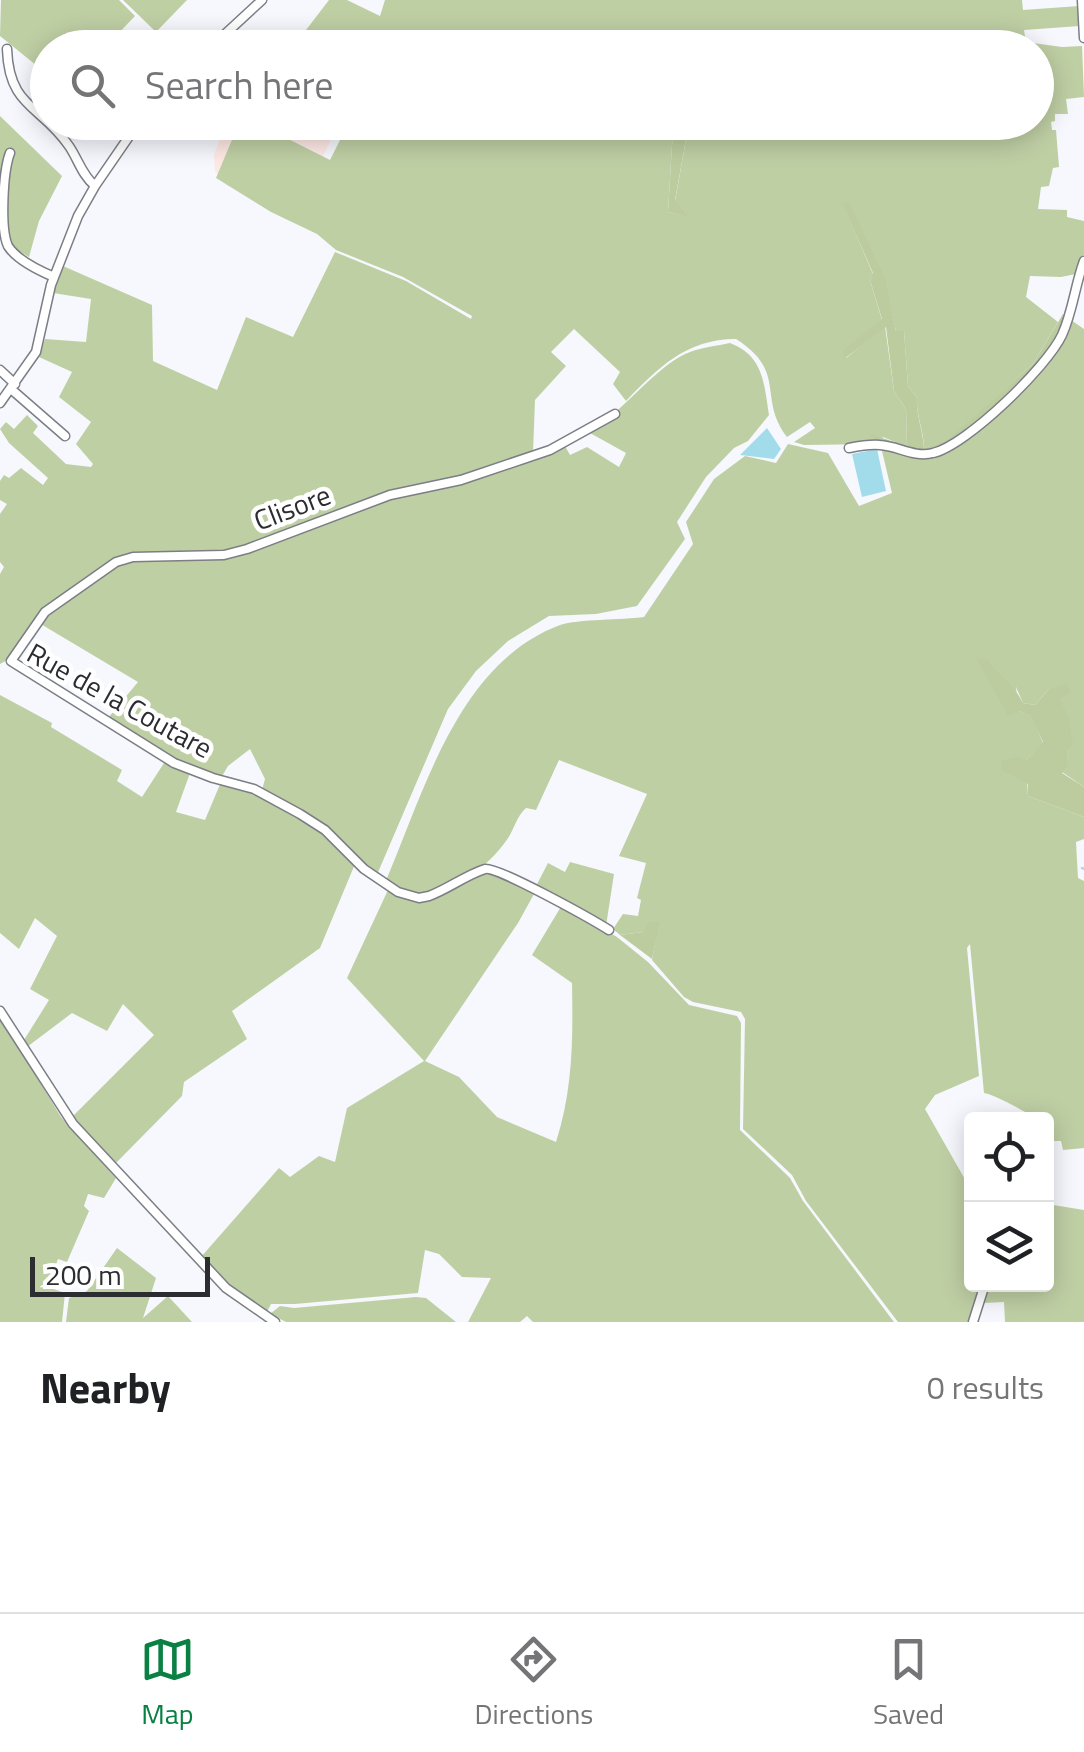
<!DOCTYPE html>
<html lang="en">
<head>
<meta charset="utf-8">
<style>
  :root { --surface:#fff; --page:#f2f2f2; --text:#202124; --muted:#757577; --line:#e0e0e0; --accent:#0b8043 }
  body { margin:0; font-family:"Titillium Web",sans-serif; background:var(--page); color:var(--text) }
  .controls { position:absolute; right:30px; bottom:30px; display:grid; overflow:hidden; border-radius:10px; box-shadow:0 5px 25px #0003 }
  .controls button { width:90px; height:90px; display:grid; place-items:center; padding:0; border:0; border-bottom:2px solid var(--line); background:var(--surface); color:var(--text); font:50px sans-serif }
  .scale { position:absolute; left:30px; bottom:25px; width:180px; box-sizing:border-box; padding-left:10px; border:5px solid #2c2d30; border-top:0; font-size:28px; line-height:35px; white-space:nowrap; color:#2c2d30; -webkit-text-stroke:8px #fff; paint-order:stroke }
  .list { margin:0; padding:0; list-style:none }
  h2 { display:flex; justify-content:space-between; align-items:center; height:130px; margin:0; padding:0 40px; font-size:42px }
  h2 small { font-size:32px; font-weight:400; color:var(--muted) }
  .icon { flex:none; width:55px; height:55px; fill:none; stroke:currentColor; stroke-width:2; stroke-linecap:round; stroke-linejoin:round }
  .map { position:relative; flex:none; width:1084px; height:1322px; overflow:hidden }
  .search { position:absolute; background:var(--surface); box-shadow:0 5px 25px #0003; left:30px; right:30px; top:30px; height:110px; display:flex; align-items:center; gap:25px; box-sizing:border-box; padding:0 35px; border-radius:55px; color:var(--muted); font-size:38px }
  .sheet { height:290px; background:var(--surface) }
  nav { display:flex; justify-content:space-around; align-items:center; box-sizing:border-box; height:140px; border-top:2px solid var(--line); background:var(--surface); font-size:28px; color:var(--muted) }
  nav a { display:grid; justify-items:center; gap:5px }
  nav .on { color:var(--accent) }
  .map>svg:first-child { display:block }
  .education { fill:#fee9e5 }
  .green { fill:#bfcfa4 }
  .forest { fill:#bccc9f }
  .water { fill:#a2dceb }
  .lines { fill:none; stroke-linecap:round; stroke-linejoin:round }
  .stream { stroke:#a2dceb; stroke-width:2.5 }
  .minor-casing { stroke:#7b7e85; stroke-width:11 }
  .minor { stroke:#fff; stroke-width:8 }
  .labels { text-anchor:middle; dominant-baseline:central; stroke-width:9; stroke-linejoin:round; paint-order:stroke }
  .street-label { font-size:28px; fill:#2c2d30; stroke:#fff }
</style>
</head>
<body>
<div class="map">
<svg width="1084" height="1322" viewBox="0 0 1084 1322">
  <rect width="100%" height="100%" fill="#f6f8fe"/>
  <path class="education" d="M 333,122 L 338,125 L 323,156 L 258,123 Z
    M 226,123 L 246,123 L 222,177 L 215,172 L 214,155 Z"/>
  <path class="green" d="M 1,0 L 119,0 L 135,16 L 114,38 L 125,47 L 48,48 L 47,74 L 0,36 Z
    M 123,0 L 187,0 L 156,32 Z
    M 329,0 L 347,0 L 380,16 L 385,0 L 1022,0 L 1023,10 L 1079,6 L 1080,26 L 1024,30 L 1026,42 L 1062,47 L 1082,46 L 1084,97 L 1066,99 L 1068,114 L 1055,114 L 1055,121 L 1051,122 L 1052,130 L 1056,130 L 1059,167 L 1053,168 L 1049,186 L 1041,187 L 1038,209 L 1067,210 L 1067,217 L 1084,221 L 1084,254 L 1076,274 L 1061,277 L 1030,276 L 1026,297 L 1058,322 L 1033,364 L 946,442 L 924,448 C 924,431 916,416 917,398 L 908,386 L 904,331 L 896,331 L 884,278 L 843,204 L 873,274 L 870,280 L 882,320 L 844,350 L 846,358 L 885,326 L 894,391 L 906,409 L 907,447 L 883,437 L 879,444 L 804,445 L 794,442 L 815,428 L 810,422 L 787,437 C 757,398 788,372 736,339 C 686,339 658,368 626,401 L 613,384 L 620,372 L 574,329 L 551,352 L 566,366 L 535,400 L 533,453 L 458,479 L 394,491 L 231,551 L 117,558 L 46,608 L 13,657 L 0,664 L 0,574 L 4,567 L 0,562 L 0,514 L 7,504 L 0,500 L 0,481 L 4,475 L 9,478 L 21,468 L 43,485 L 48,478 L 9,443 L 0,429 L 6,422 L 14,429 L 27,415 L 38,426 L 33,433 L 66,464 L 91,467 L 93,464 L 76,444 L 91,422 L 59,397 L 72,372 L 39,357 L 45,339 L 86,342 L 91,299 L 53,293 L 63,266 L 152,305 L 153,361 L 217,390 L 246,317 L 293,337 L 335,252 L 406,281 L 471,319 L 472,316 L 403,277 L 336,250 L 317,234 L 271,212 L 216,178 L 239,123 L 257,123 L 330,160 L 345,130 L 331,123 L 678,123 L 672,145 L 668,212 L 686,216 L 675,201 L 689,123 L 1036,122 L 1036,48 L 293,47 Z
    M 0,116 L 62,176 L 39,221 L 29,257 L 12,247 L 8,238 L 0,239 Z
    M 1071,320 L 1084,329 L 1084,787 L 1062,772 C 1069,764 1067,760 1067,749 C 1067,724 1069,707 1049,689 L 1035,705 L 1023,703 L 1016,687 L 1019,711 L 1032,716 L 1043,743 L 1026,760 L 1028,796 L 1084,817 L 1084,839 L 1076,842 L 1078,878 L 1084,881 L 1084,1148 L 1063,1150 L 1061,1141 L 1050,1141 L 1046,1120 C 1033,1119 1005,1098 984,1093 L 970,944 L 967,948 L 979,1076 L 935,1095 L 925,1109 L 971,1190 L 972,1284 L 983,1285 L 971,1322 L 898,1322 L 806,1201 L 792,1175 L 743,1129 L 745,1019 L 741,1012 L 693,1002 L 684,997 L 652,960 L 659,921 L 643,932 L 620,935 L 613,929 L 623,914 L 638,916 L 641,900 L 637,898 L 646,863 L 619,856 L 647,794 L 559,760 L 536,810 L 526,808 C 516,817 514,831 506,841 C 488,867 454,891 422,895 C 411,896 396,887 385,883 C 424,792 458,663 560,625 C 578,619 622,620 644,617 L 693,544 L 686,522 L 714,479 L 745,456 L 776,463 L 788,444 L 828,453 L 859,506 L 892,493 L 881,447 L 927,456 L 1030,382 Z
    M 730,343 C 764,356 764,384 769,415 L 748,441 L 734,448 L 706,477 L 677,522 L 685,539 L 637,606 L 596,614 L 549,616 L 508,641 L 476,671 L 448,709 L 376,877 L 322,826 L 262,790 L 265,779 L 250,749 L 228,766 L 221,778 L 168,757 L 108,718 L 138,682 L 39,623 L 125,560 L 212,558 L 352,510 L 565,446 L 570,455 L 587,447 L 619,467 L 626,453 L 590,433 C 622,412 659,363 690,352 C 703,347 717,346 730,343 Z
    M 0,695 L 52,723 L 51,727 L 122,770 L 117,781 L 142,797 L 164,763 L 190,773 L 176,812 L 205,820 L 221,782 C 272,796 319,825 355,864 L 320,948 L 232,1011 L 247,1039 L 184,1082 L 182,1096 L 115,1164 L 72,1117 L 154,1035 L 123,1004 L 107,1031 L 72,1013 L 27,1047 L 24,1040 L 49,1000 L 30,989 L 57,936 L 35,918 L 19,949 L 0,933 Z
    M 570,862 L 614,874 L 606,926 L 534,890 L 548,863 L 565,872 Z
    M 492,870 L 509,877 L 534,894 L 518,923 L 425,1061 L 459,1077 L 497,1117 L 556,1142 C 573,1089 573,1039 572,983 L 532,955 L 562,905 L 617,937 L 648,962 L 689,1005 L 737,1016 L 741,1023 L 740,1130 L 790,1178 L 803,1201 L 894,1322 L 533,1322 L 527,1316 L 520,1322 L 468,1322 L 491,1278 L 462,1277 L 439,1254 L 425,1250 L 418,1293 L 295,1304 L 271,1304 L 267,1312 L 234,1291 L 201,1257 L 279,1168 L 290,1177 L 319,1156 L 335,1162 L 347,1108 L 424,1061 L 347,978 L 388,890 C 426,910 457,887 492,870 Z
    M 0,1017 L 61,1117 L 116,1178 L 104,1198 L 88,1194 L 84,1206 L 89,1211 L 67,1262 L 58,1259 L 48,1287 L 65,1293 L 62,1322 L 0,1322 Z
    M 1047,1204 L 1084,1210 L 1084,1322 L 1005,1322 L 1004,1302 L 984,1303 L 987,1285 L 1046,1284 Z
    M 117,1248 L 156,1278 L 143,1318 L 168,1296 L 192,1322 L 66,1322 L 69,1298 L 87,1291 Z
    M 416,1297 L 426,1298 L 456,1322 L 286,1322 L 270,1314 L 280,1306 L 294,1308 Z"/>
  <path class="forest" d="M 678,123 L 689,123 L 675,200 L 688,217 L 668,212 L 672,145 Z
    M 849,202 L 885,278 L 896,331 L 904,331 L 908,386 L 917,398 C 916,416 923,430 924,448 L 946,441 L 1033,364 L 1063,314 L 1071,320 L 1049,362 L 948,452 C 921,458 888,452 867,433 L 907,446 L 906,409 L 894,391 L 886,327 L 844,359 L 843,350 L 882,319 L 870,280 L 873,273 L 842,203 Z
    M 976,658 L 988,660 C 999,676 1014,684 1023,703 L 1035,705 L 1049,689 L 1067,683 L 1071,693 L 1060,699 L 1069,719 L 1073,745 L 1067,750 L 1068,765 L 1062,773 L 1084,787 L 1084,817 L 1028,796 L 1028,784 L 1001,770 L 1001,761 L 1018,757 L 1026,760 L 1043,742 L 1031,716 L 1019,711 L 1008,716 Z
    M 660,921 L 652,959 L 620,935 L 643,932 L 649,922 Z"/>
  <path class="water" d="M 767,428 L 781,449 L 774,459 L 740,455 Z
    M 877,449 L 886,491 L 862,497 L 852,454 Z"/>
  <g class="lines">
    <path class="stream" d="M 1082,868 L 1084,869"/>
    <g class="minor-casing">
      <path id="minor" d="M 1082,0 L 1084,38
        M 210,48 L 262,0
        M 7,49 C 9,108 41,105 69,146 C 78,159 82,175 95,186
        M 10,153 C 3,171 0,229 8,246 C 16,259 40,271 54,277
        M 0,370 L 15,384
        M 11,389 L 65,436
        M 0,403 L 36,352 L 51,285 L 78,216 L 95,186 L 139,122
        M 849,448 C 859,446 870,444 880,445 C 898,446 914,458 933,453 C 967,445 1047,367 1062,335 C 1073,311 1075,285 1084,261
        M 11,661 L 174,763 L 213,778 L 254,789 L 300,814 L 325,830 L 364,869 L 398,892 L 419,898 L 429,896 C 448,889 466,875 485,869 C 497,866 593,920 609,930
        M 11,661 L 45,612 L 116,562 L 133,557 L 224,555 L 247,549 L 390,495 L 461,480 L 550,450 L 615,414
        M 0,1011 L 73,1124 L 226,1288 L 275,1322
        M 973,1322 L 985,1284"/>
    </g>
    <use href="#minor" class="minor"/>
  </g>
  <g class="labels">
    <g class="street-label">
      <text transform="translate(292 507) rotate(-21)">Clisore</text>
      <text transform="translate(120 700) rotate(29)">Rue de la Coutare</text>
    </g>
  </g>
</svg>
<div class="controls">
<button><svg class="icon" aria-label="locate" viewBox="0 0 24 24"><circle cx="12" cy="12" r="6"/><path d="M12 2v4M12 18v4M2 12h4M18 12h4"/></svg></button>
<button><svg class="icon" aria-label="layers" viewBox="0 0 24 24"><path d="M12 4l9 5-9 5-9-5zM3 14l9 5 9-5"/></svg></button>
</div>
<div class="scale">200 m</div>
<div class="search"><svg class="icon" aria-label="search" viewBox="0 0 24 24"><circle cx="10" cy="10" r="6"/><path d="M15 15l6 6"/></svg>Search here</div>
</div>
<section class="sheet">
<h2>Nearby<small>0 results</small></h2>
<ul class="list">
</ul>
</section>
<nav>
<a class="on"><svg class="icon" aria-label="map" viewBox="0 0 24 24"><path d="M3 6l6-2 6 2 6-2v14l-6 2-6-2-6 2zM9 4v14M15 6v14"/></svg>Map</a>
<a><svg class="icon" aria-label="directions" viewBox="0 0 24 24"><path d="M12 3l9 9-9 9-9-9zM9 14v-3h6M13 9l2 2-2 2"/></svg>Directions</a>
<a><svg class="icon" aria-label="saved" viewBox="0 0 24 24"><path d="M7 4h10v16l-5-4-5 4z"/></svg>Saved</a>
</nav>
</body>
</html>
